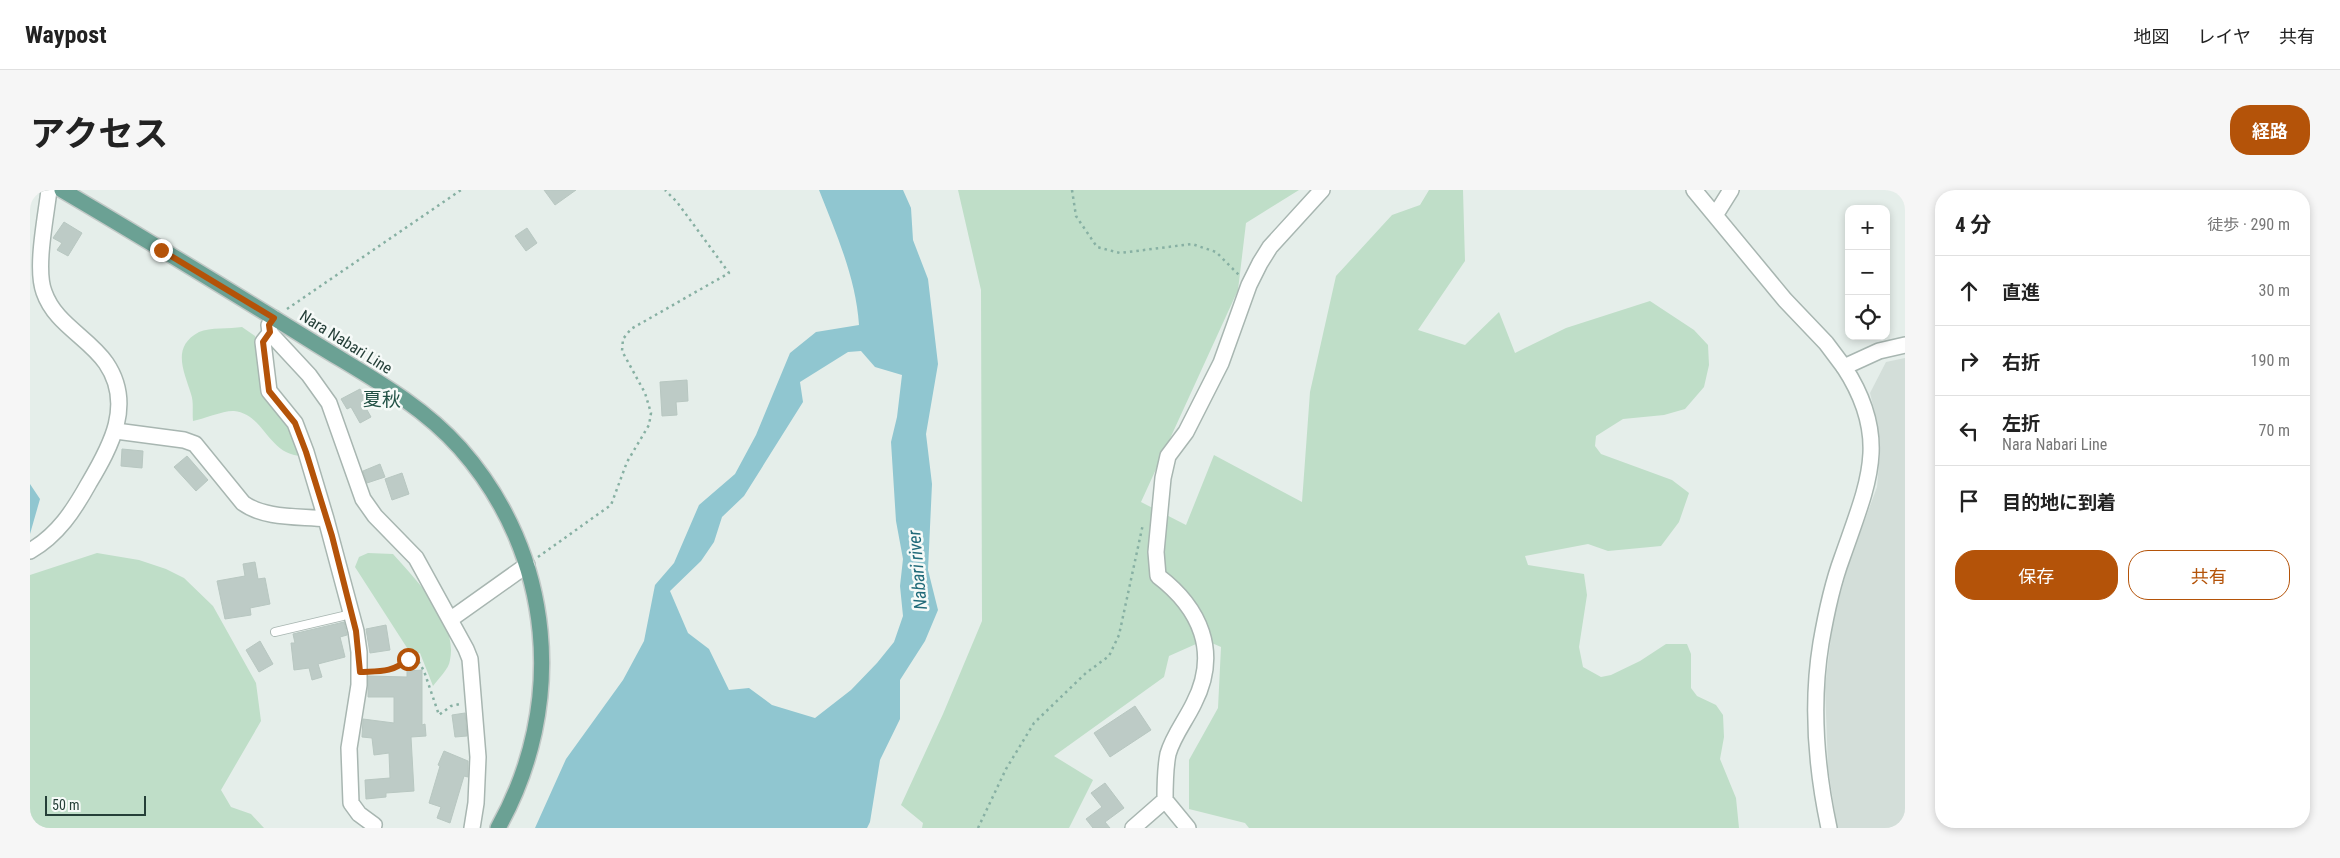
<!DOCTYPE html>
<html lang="ja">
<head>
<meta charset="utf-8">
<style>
  :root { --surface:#fff; --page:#f6f6f6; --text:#222; --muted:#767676; --line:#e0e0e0; --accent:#b45309 }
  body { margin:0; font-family:"Roboto Condensed","Noto Sans JP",sans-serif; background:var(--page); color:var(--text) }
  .controls { position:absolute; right:15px; top:15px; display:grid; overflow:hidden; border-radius:10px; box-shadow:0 2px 8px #0003 }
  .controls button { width:45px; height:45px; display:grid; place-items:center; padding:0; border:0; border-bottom:1px solid var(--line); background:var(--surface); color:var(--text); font:25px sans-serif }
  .scale { position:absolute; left:15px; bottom:12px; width:101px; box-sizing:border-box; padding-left:5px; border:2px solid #253f38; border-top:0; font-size:14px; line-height:18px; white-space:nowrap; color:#253f38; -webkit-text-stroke:4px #f6faf8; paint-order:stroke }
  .stop { position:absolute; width:15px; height:15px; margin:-11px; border:4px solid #b45309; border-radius:50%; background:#fff }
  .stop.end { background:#b45309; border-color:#fff; box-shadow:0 1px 5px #0008 }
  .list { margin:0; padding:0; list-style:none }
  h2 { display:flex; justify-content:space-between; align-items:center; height:65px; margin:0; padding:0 20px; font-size:21px }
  h2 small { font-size:16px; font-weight:400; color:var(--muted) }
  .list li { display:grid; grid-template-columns:32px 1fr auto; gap:15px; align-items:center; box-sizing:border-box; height:70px; padding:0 20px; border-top:1px solid var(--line) }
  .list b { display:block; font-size:19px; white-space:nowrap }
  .list p { margin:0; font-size:16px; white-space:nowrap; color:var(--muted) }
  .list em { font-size:16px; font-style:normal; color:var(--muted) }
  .actions { display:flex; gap:10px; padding:15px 20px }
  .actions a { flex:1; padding:11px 0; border:1px solid var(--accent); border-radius:20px; text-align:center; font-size:18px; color:var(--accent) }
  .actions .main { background:var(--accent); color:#fff }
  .icon { flex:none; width:28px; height:28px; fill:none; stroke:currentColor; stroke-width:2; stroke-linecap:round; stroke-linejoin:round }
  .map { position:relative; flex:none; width:1875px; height:638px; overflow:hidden; border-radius:20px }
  header { display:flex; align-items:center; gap:30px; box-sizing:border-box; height:70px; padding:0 25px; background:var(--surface); border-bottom:1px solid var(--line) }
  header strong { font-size:24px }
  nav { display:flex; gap:28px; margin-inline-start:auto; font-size:18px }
  .intro { display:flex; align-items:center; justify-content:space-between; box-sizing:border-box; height:120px; padding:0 30px }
  h1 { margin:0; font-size:35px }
  .button { padding:12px 22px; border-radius:20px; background:var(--accent); color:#fff; font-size:18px; font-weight:700 }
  main { display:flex; gap:30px; padding:0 30px }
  aside { flex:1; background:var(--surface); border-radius:20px; box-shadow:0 2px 8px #0003 }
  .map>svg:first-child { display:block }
  .built { fill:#d3ded9 }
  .green { fill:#bfdec8 }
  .water { fill:#90c6d0; fill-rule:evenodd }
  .building { fill:#bdcbc6; stroke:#b8c7c1 }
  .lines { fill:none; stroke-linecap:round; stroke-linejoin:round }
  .service-casing { stroke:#a8b6b1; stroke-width:10 }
  .minor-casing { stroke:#a8b6b1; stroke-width:18 }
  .tertiary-casing { stroke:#a8b6b1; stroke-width:18 }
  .primary-casing { stroke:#c2c9c7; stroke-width:18 }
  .path { stroke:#87b0a3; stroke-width:2.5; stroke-dasharray:2.5 4; stroke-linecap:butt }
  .service { stroke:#fff; stroke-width:8 }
  .minor { stroke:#fff; stroke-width:15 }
  .tertiary { stroke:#fff; stroke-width:15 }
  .primary { stroke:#6ba194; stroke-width:15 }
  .route { stroke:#b45309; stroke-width:6 }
  .labels { text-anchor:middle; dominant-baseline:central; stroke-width:5; stroke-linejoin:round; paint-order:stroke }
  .street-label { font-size:16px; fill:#253f38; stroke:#f6faf8 }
  .water-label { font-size:18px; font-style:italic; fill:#206a79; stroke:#f6faf8 }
  .quarter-label { font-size:19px; fill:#215145; stroke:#f6faf8 }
</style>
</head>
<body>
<header>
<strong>Waypost</strong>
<nav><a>地図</a><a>レイヤ</a><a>共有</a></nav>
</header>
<div class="intro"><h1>アクセス</h1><a class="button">経路</a></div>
<main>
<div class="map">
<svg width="1875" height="638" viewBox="0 0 1875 638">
  <rect width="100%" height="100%" fill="#e5eeea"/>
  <path class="built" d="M 1875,168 L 1875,638 L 1807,638 L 1798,577 L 1795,497 L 1803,431 L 1819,373 L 1847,297 L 1850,261 L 1847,231 L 1840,203 L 1856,172 Z"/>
  <path class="green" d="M 928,0 L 1269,0 L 1216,33 L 1208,100 L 1111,312 L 1156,335 L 1184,265 L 1272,312 L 1280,202 L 1306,86 L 1362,25 L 1390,15 L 1399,0 L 1433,0 L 1435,71 L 1388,140 L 1435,155 L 1469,122 L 1485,163 L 1536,138 L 1620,111 L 1664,140 L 1678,155 L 1679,175 L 1674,197 L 1655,219 L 1634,225 L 1593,229 L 1566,246 L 1565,256 L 1571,264 L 1642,290 L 1659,303 L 1649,332 L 1631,356 L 1578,361 L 1558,354 L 1495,366 L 1498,375 L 1554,384 L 1557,405 L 1549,457 L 1553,477 L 1571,487 L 1581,485 L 1610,471 L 1636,454 L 1657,454 L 1661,464 L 1661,498 L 1667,506 L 1686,515 L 1693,525 L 1694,547 L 1690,569 L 1706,608 L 1709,638 L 1219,638 L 1215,633 L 1159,619 L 1159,570 L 1188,518 L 1191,457 L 1175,450 L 1139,466 L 1134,487 L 1024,566 L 1063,590 L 1039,638 L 892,638 L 893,633 L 871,615 L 913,524 L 952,431 L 951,100 Z
    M 212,137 L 225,146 L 234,202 L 262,236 L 273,266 C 238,266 235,224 204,221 C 195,220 173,229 163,231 C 162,223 164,212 161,204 C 154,181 141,157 169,142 C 180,137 200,139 212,137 Z
    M 67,363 L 109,370 L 136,379 L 154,388 L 183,416 L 226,493 L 231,531 L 191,600 L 201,617 L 221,624 L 234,638 L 0,638 L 0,385 Z
    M 338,363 L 363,364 C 387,391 428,432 420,470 C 419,479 408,489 403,496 L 390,463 L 381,464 L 325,377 L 329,367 Z"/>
  <path class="water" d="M 789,0 L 873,0 L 881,18 L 883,50 L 898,89 L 908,174 L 896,244 L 902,294 L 898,380 L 908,420 L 895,451 L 870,490 L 870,529 L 850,570 L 840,632 L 837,638 L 505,638 L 536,569 L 593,490 L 614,451 L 625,395 L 644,373 L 669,315 L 705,284 L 726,245 L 760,163 L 786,142 L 829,135 C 826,88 806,43 789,0 ZM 831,161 L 845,177 L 872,185 L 867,227 L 861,252 L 866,331 L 873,369 L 870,396 L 873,426 L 864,452 L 847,473 L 821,500 L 785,528 L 742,515 L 719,498 L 699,500 L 679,459 L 658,443 L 640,401 L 671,371 L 684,352 L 692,327 L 714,306 L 773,212 L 770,192 L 818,162 Z
    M 0,294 L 10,309 L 0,344 Z"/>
  <path class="building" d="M 514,0 L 546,0 L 525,15 Z
    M 34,32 L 52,43 L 38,66 L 27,60 L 32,53 L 23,48 Z
    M 497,38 L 507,53 L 496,61 L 485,46 Z
    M 657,190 L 658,211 L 646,212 L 647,225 L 632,226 L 630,192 Z
    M 330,199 L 336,209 L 332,211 L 341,227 L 330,233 L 321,217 L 317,219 L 311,209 Z
    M 92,259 L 113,261 L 112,278 L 91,276 Z
    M 157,266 L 178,290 L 166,301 L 144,277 Z
    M 350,274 L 355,287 L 337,293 L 333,281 Z
    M 372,283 L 379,304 L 362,310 L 355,289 Z
    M 225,372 L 228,389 L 235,388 L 240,414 L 220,418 L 221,425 L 195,429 L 187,391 L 215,386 L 213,374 Z
    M 314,432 L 317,445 L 310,447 L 315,467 L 288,474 L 292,487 L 282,490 L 279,478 L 264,480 L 261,453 L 265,453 L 263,444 Z
    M 356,435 L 360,460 L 340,463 L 336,439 Z
    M 230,451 L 243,474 L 229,482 L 216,460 Z
    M 392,480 L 392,535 L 395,534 L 396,546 L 381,547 L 384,601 L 356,603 L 356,607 L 336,609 L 335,590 L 360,588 L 359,563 L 344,565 L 342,548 L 332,547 L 333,529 L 364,533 L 364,507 L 338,507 L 338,486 L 377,487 L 377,481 Z
    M 1105,516 L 1121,540 L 1080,567 L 1064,543 Z
    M 435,523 L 437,546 L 425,547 L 422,525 Z
    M 414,561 L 438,571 L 438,587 L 434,586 L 420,633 L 407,628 L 411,617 L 399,613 L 410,576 L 408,575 Z
    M 1075,593 L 1094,618 L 1075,632 L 1080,638 L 1063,638 L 1056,629 L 1072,617 L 1061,603 Z"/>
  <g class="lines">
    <g class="service-casing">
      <path id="service" d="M 245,442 L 313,426 L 321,422"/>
    </g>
    <g class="minor-casing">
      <path id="minor" d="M 1664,0 L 1755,110 L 1796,153 L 1814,177
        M 1686,24 L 1701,0
        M 244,128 L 239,135 L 240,143 L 279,185 L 299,213 L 333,309 L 345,326 L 386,368 L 436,459 L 440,469 L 448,567 L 446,613 L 442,638
        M 240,143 L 233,152 L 239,201 L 265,233 L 276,262 L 296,329
        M 86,241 L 154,250 L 165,254 L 213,313 C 235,329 270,326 296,329 L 326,441 L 329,462 L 329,495 L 319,558 L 321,613 L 329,624 L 344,635 L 343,638
        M 421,429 L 497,375
        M 1103,638 L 1135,610
        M 1158,638 L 1135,610 C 1135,596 1135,579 1138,564 C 1143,546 1156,530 1164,513 C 1190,462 1170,418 1128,386 L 1126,362 L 1133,288 L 1138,266 L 1156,242 L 1191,173 L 1219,95 L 1230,73 L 1240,57 L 1292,0"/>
    </g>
    <g class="tertiary-casing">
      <path id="tertiary" d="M 0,361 C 28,345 44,320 59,293 C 81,256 104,214 76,173 C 58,147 25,134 14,102 C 5,78 16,27 19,0
        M 1799,638 C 1786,577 1781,514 1791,453 C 1796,424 1802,395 1812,368 C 1838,293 1861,249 1814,177 L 1849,161 L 1875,155"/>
    </g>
    <g class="primary-casing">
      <path id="primary" d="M 32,0 C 117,50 202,102 286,154 C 336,185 390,213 430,258 C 524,364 537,515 468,638"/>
    </g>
    <path class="path" d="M 1042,0 L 1046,26 L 1067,57 L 1090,63 L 1162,54 L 1186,62 L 1209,85
      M 257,119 L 431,0
      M 508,367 L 581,315 L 597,272 L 619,235 L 621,223 L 615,203 L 592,161 L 593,149 L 601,139 L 699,83 L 647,12 L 635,0
      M 343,482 L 361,480 L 382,467 L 386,467 L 394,481 L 409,525 L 421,516 L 430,514
      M 948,638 L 976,579 L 1004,533 L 1056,483 L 1079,466 L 1089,445 L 1113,334"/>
    <use href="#service" class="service"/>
    <use href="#minor" class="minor"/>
    <use href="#tertiary" class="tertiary"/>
    <use href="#primary" class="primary"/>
  </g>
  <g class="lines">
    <path class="route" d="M 131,60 L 244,128 L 239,135 L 240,142 L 233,152 L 239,201 L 265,233 L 276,262 L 302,346 L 326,441 L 330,482 C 348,481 363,483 378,469"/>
  </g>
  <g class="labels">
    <g class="street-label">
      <text transform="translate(316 152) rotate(32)">Nara Nabari Line</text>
    </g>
    <g class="water-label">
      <text transform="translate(887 380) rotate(-95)">Nabari river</text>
    </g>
    <g class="quarter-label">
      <text x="352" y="209">夏秋</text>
    </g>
  </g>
</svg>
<div class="controls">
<button>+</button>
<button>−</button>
<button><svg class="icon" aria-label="locate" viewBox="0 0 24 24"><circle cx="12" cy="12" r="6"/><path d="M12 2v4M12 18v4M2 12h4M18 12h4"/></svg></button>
</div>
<div class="scale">50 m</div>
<div class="stop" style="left:378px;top:469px"></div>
<div class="stop end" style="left:131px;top:60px"></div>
</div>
<aside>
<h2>4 分<small>徒歩 · 290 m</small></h2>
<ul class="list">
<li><svg class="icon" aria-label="ahead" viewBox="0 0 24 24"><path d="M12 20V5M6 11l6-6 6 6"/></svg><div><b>直進</b></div><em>30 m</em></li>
<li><svg class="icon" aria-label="right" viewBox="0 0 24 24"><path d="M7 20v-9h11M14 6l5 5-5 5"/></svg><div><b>右折</b></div><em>190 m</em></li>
<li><svg class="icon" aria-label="left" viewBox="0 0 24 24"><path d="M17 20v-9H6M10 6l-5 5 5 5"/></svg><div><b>左折</b><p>Nara Nabari Line</p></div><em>70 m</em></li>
<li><svg class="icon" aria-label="arrive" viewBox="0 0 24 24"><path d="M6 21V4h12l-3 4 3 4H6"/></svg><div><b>目的地に到着</b></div></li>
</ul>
<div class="actions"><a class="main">保存</a><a>共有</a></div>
</aside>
</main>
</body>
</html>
